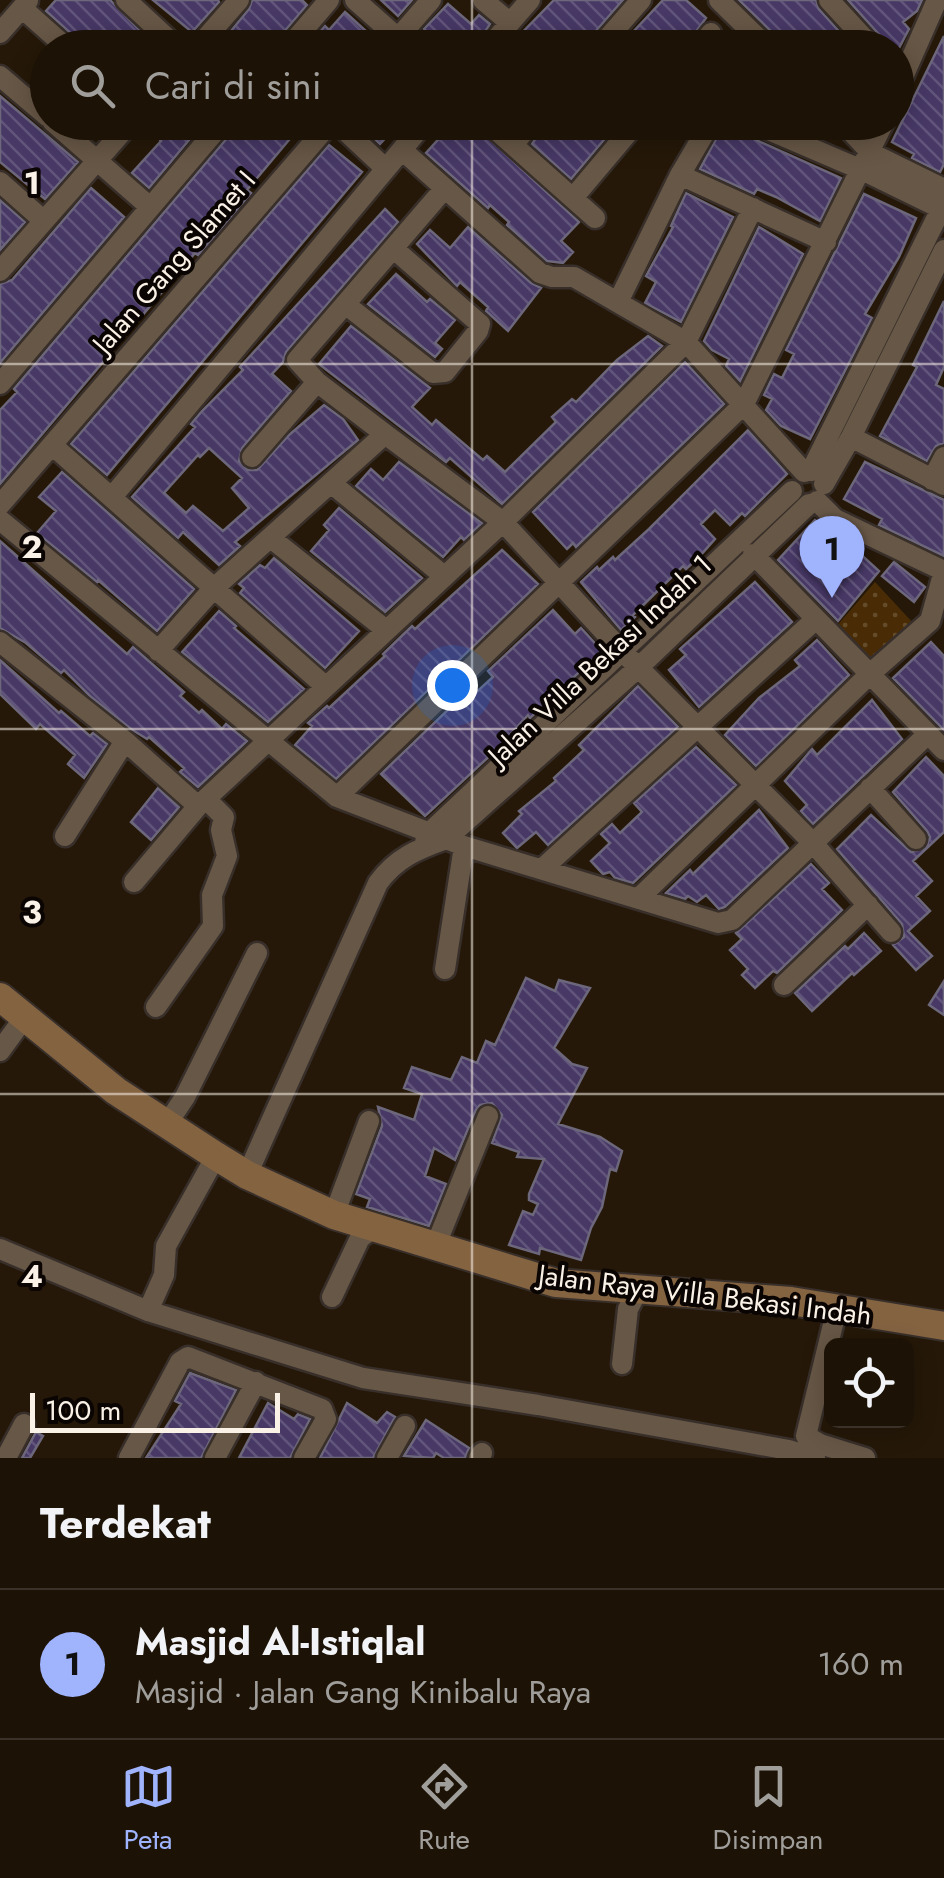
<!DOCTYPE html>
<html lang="id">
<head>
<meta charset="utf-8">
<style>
  :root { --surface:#1c1206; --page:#251b10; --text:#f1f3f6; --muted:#a09e9b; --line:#3a3228; --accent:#a0b3fd }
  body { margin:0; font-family:Jost,sans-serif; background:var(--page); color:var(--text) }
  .controls { position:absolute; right:30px; bottom:30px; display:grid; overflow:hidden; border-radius:15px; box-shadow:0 5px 25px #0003 }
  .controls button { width:90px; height:90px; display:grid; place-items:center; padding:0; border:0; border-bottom:2px solid var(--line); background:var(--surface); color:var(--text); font:50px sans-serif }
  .scale { position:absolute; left:30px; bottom:25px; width:250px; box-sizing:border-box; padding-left:10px; border:5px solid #faf1e7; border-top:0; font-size:28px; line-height:35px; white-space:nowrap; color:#faf1e7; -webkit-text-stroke:8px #0a0502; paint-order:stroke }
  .you { position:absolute; left:452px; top:685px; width:35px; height:35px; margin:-25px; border:8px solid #fff; border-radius:50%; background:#1a73e8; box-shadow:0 0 0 15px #1a73e833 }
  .badge { display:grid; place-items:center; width:65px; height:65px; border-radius:50%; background:var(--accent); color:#111; font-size:32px; font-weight:700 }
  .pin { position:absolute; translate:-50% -82px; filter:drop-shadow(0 2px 5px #0008) }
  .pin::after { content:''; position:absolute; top:52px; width:35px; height:30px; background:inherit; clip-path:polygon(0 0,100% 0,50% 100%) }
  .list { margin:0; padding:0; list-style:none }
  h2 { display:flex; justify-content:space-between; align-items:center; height:130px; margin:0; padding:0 40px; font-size:42px }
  h2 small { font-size:32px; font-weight:400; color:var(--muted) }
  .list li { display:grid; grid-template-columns:65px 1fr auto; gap:30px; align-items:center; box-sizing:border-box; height:150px; padding:0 40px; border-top:2px solid var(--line) }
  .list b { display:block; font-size:38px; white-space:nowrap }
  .list p { margin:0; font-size:32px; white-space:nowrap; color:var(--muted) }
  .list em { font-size:32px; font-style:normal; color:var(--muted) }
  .icon { flex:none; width:55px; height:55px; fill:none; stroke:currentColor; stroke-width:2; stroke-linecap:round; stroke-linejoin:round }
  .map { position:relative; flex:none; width:944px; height:1458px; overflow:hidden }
  .search { position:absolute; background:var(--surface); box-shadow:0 5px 25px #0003; left:30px; right:30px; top:30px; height:110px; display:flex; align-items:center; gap:25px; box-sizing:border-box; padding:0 35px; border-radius:55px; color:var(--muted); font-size:38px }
  .sheet { height:280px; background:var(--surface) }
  nav { display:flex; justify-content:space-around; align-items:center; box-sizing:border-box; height:140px; border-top:2px solid var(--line); background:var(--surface); font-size:28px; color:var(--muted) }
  nav a { display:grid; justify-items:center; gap:5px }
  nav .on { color:var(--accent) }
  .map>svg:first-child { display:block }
  .park { fill:url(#park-dots) }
  .building { fill:url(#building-back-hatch); stroke:#6d677c; stroke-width:2.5; fill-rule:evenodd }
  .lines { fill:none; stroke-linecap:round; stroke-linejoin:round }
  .minor-casing { stroke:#382f2a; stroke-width:25 }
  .secondary-casing { stroke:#382f2a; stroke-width:32 }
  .minor { stroke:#675746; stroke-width:20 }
  .secondary { stroke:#846341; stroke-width:28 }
  .grid { fill:none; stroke:#faf1e7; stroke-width:2.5; stroke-opacity:0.55 }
  .labels { text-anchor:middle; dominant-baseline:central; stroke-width:8; stroke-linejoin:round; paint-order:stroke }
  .street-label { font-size:28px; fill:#faf1e7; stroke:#0a0502 }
  .grid-label { font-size:32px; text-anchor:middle; font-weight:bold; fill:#faf1e7; stroke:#0a0502; stroke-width:8; stroke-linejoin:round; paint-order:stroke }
</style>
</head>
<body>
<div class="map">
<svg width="944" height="1458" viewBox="0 0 944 1458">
  <defs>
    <pattern id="park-dots" width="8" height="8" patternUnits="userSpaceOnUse" patternTransform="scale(2.5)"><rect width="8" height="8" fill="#492c05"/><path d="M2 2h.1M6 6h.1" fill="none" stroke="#644b29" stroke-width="1.8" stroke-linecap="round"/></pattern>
    <pattern id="building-back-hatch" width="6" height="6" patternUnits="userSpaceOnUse" patternTransform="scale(2.5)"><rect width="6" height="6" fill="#473866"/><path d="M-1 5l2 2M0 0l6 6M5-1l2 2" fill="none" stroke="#62557c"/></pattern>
  </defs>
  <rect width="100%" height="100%" fill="#251808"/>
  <path class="park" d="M 875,582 L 913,623 L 869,666 L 835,628 Z"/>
  <path class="building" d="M 56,0 L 110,0 L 157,48 L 120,48 L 102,31 L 87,48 L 46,11 Z
    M 153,0 L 218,0 L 219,2 L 192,32 Z
    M 252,0 L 302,0 L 307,5 L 278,39 L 274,48 L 217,48 L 249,9 Z
    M 381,0 L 412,0 L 398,16 Z
    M 554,0 L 623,0 L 589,39 L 586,48 L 507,48 Z
    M 663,0 L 686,0 L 706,18 L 685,47 L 618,48 Z
    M 739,0 L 816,0 L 819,9 L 854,48 L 781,48 L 778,38 Z
    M 848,0 L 922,0 L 917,11 L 903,22 L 909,29 L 899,48 L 886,48 L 883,39 Z
    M 448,4 L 471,24 L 479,15 L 490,24 L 475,48 L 444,48 L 424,29 Z
    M 345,12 L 368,33 L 388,48 L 306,48 L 325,26 L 329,30 Z
    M 944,36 L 944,164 L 940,172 L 912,158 L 914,154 L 892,142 Z
    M 0,96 L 78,162 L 45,199 L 0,162 Z
    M 144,122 L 204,122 L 149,188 L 132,173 L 161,141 Z
    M 237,122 L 304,122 L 247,190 L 251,193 L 198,255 L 195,253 L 0,484 L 0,410 L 17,392 L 14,389 L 233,131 Z
    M 357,122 L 400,122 L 380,144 Z
    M 448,122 L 471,122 L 579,222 L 561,241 L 573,252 L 563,263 L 547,261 L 507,225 L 509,222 L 490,205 L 488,208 L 426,153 L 444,133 L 441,130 Z
    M 546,122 L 569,122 L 584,136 L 596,122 L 619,122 L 571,179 L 532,144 Z
    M 725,122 L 736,122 L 745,135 L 841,178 L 820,221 L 776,197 L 757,189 L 754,194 L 700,169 Z
    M 329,145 L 362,172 L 107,475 L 71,444 Z
    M 91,188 L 124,217 L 0,363 L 0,284 L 12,280 Z
    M 686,193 L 733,217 L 681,322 L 645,303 L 656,282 L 646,276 L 673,227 L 671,226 Z
    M 864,194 L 916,218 L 899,257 L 865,314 L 872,318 L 810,439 L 781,426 L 766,410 L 772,399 L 764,395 L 774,374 L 782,378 L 794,354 L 786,350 Z
    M 0,200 L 25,222 L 0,250 Z
    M 385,209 L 398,222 L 286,352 L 283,362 L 272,374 L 291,391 L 242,448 L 239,461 L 248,470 L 257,470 L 289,435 L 324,405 L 343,419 L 358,440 L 235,542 L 240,546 L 219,565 L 183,532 L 178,538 L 132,497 L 195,427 L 191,424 L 202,411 L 243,370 L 240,367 ZM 209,448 L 242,478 L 232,488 L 249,508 L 223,531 L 193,506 L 186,513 L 164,493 L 198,455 L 200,457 Z
    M 468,227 L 531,283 L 541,288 L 508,331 L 486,311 L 488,307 L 460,282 L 457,286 L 455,284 L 417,244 L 430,230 L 450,248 Z
    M 759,227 L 803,254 L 740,381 L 726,366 L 729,359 L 712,350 L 704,341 Z
    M 396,274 L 427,302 L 430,299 L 455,320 L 435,343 L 442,349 L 435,357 L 368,304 Z
    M 944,301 L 944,367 L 936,385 L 944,389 L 944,443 L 936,446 L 927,461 L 880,436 L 917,367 L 913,365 Z
    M 351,326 L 430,388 L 412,407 L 432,425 L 436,420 L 483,460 L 487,456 L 505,472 L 556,422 L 552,417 L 572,399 L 576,402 L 617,360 L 648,336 L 662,346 L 502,504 L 450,458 L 446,462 L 319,364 Z
    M 685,362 L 724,404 L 576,547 L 573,543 L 567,549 L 533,512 Z
    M 748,430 L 787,474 L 745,516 L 742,513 L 730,525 L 715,510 L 701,524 L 715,539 L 698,558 L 686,569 L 683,566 L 633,615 L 635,617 L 621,630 L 581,582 L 597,567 L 599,570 L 613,557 L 615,560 L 649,529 Z
    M 399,462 L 482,523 L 464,540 L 461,537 L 443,557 L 356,486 L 371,469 L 383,480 Z
    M 865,462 L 944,500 L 944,556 L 879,525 L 882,519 L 844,499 Z
    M 62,472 L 194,589 L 157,631 L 98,580 L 97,582 L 37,533 L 56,511 L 39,497 Z
    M 339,508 L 422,578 L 385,612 L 311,551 L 329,530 L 324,525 Z
    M 815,520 L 844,539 L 879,571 L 838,621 L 778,560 Z
    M 0,541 L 127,654 L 133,647 L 168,678 L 184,692 L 180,696 L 199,713 L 202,710 L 222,729 L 226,724 L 247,741 L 198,787 L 180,772 L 184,768 L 149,737 L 147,739 L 131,729 L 90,696 L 64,670 L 61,673 L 26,643 L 0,628 Z
    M 502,550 L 538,584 L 336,779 L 295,745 L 312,726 L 308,723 L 327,706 L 329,708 L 385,656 L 383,654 L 412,626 L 415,629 Z
    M 274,558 L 359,631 L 325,668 L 240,593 L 244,588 L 239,584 L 260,565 L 265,568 Z
    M 894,562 L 925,587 L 914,602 L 882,576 Z
    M 755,582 L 792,622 L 699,707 L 669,670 L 686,655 L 680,649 Z
    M 553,610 L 575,634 L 581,628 L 602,651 L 530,718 L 528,715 L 495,751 L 425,816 L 381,774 L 457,701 L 459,703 L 467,696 L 469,699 L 493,677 L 488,671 Z
    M 219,611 L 236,626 L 234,628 L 304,689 L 268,722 L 182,652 Z
    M 817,640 L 849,675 L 756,766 L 725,735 L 759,698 L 800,666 L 795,660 Z
    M 931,642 L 944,656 L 944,730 L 893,678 Z
    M 0,660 L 59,713 L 61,711 L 90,736 L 93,733 L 107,744 L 84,778 L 68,764 L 75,755 L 40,724 L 36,729 L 0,694 Z
    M 638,686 L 678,727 L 548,845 L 536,832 L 517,848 L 503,833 L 522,814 L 519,811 L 556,781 L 554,778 L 584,750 L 579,745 Z
    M 872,700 L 902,739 L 813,824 L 801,811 L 807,805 L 785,781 L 812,749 L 817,755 Z
    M 696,747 L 736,785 L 633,883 L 615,878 L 610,872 L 603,874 L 591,861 L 610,843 L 601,834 L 612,824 L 620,833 L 642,812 L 634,803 Z
    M 926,757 L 944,776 L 944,832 L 913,861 L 932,881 L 916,896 L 930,911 L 908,931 L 932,956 L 916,970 L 893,945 L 904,937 L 902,924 L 837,849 L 871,815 L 911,852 L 926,848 L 930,837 L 927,831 L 893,792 Z
    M 158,788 L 179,807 L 151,840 L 131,822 Z
    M 759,810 L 788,848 L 725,907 L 719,909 L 706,895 L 697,902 L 688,896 L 685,899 L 666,893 L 690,870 L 693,874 Z
    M 811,864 L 829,883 L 822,889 L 842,910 L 777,973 L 773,971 L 755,988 L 742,975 L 748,969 L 730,950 L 742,939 L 736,933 Z
    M 864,933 L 881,951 L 854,975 L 852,973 L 812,1011 L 795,993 L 845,946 L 848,949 Z
    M 526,978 L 555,991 L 559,980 L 590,988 L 554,1048 L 572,1064 L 587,1068 L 558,1124 L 600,1137 L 622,1151 L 616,1171 L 610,1169 L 602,1207 L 591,1228 L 581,1260 L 540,1248 L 539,1254 L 509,1245 L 523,1211 L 533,1215 L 538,1204 L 529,1200 L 529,1194 L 544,1159 L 517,1157 L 519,1152 L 492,1143 L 502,1115 L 492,1103 L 480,1105 L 476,1110 L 455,1160 L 434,1148 L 425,1176 L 446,1184 L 429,1226 L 367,1207 L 370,1199 L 356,1194 L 382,1126 L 378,1107 L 414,1120 L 422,1094 L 404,1088 L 412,1067 L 451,1080 L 462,1057 L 477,1063 L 486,1041 L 495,1045 Z
    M 944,981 L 944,1015 L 929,1005 Z
    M 190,1373 L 236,1390 L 201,1458 L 146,1458 L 181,1404 L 175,1401 Z
    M 268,1403 L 294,1419 L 298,1414 L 310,1419 L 290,1458 L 239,1458 Z
    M 347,1403 L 377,1423 L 387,1412 L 395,1417 L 373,1458 L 320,1458 Z
    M 426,1420 L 469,1448 L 465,1458 L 444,1458 L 436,1453 L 433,1458 L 404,1456 Z
    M 36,1432 L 43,1436 L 30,1458 L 22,1458 Z"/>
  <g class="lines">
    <g class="minor-casing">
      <path id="minor" d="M 126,0 L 178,48
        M 355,0 L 398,38 L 431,0
        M 483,0 L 509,22
        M 719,0 L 768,48
        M 829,0 L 873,48
        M 22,8 L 67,48
        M 0,33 L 28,1
        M 197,48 L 239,0
        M 288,48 L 329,0
        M 488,48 L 530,0
        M 599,48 L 641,0
        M 699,48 L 711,33
        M 0,76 L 48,117
        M 896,93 L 937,0
        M 53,122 L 150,207
        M 487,122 L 595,218
        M 750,122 L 862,170 L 944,210
        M 842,122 L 871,153 L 944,189
        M 513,145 L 532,122
        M 402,150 L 540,273 L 552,277 L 574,277 L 686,342 L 804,472
        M 680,175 L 826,242
        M 0,182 L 44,221
        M 573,198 L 637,122
        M 0,271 L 131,122
        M 619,300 L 680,175 L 711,122
        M 345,304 L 433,373 L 445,372 L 478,331 L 480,324 L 394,249
        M 0,384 L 223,122
        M 385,434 L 317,382 L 297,360 L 445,188
        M 851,437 L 944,485
        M 52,445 L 325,686
        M 252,457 L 317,382
        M 811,471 L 944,203
        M 932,480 L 944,457
        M 331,483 L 444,576
        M 824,484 L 851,437 L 944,250
        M 112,497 L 425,122
        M 0,505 L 325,129 L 338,124 L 386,169
        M 0,520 L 337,797 L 464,846 L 718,923 L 732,920 L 928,734
        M 272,539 L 386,630
        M 753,554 L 944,750
        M 0,642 L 125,741 L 198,806
        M 158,651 L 213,589 L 385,434 L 503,522 L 622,651 L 812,842 L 891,932
        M 870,788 L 916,839
        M 337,797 L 744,404 L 884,122
        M 65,836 L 125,741
        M 425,842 L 429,833 L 792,491
        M 542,869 L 816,619
        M 134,882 L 198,806 L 503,522 L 686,342 L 753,208
        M 639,898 L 871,673 L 930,621 L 944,571 L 835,519 L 817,501
        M 445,969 L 464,846
        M 784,985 L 868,905
        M 156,1007 L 213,926 L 212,895 L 227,856 L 221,830 L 224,817 L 206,799
        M 0,1051 L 24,1018
        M 167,1124 L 185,1097 L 257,953
        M 247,1175 L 378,883 C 396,858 418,849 446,839 L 639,667 L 809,504
        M 334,1215 L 369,1121
        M 435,1247 L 488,1116
        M 0,1249 L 148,1311 L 363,1378 L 538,1405 L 789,1450 L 815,1458
        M 332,1297 L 360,1238 L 375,1227
        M 837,1308 L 806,1436 L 820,1444 L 865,1458
        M 148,1311 L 164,1275 L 166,1246 L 216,1156
        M 622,1364 L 628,1309 L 638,1290
        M 6,1458 L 24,1424
        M 129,1458 L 180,1362 L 188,1357 L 322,1409 L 326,1419 L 304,1458
        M 215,1458 L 256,1382
        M 387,1458 L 405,1426
        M 479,1458 L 482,1453"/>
    </g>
    <g class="secondary-casing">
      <path id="secondary" d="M 0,997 L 116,1091 L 216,1156 L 247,1175 L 334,1215 L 556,1283 L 791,1301 L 944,1326"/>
    </g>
    <use href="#minor" class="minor"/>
    <use href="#secondary" class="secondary"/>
  </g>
  <path class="grid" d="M 472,0 L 472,48M 472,122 L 472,1458M 0,364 L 944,364M 0,729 L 944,729M 0,1094 L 944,1094"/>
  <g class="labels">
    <g class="street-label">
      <text transform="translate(174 262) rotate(-49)">Jalan Gang Slamet I</text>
      <text transform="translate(600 660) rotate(-43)">Jalan Villa Bekasi Indah 1</text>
      <text transform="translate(705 1295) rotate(7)">Jalan Raya Villa Bekasi Indah</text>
    </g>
  </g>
  <g class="grid-label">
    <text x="32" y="194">1</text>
    <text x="32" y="558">2</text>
    <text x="32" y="923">3</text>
    <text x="32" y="1287">4</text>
  </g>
</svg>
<div class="controls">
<button><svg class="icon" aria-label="locate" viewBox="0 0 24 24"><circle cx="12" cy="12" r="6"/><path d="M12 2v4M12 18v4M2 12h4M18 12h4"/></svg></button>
</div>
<div class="scale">100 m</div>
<div class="you"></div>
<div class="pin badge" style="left:832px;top:598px">1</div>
<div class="search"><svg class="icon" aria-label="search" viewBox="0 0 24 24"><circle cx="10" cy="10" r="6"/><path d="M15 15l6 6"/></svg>Cari di sini</div>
</div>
<section class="sheet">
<h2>Terdekat<small></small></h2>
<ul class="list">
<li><span class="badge">1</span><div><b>Masjid Al-Istiqlal</b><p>Masjid · Jalan Gang Kinibalu Raya</p></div><em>160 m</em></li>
</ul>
</section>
<nav>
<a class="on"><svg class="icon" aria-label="map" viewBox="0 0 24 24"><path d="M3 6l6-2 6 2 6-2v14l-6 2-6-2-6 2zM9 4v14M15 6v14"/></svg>Peta</a>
<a><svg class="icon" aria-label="directions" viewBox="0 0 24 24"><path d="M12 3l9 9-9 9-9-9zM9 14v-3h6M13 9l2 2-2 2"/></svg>Rute</a>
<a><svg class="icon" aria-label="saved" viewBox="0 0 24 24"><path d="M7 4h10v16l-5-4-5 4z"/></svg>Disimpan</a>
</nav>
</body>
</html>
